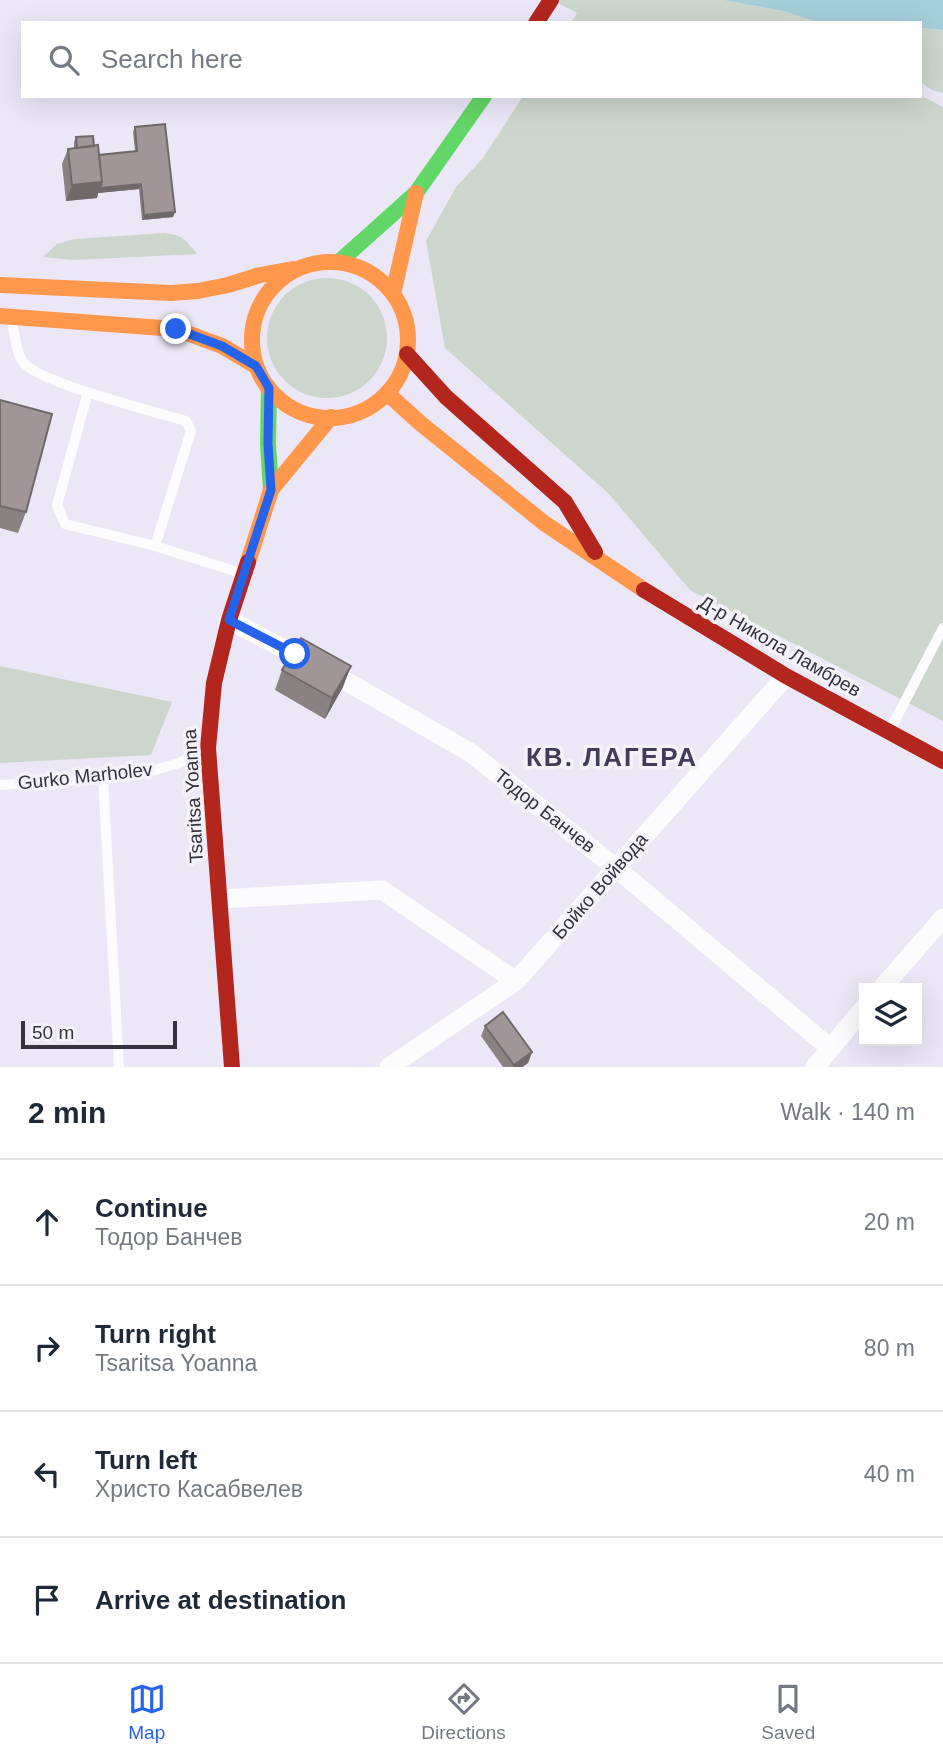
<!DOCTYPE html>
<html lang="en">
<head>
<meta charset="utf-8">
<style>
  :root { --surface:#fff; --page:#f6f6f7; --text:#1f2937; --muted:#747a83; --line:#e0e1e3; --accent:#2563eb }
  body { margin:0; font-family:Helvetica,sans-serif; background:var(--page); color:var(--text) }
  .controls { position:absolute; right:21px; bottom:21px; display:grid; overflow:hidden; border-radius:0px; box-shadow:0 7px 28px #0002 }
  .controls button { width:63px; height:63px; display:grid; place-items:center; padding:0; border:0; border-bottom:2px solid var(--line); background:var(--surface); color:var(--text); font:35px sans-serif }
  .scale { position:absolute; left:21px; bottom:18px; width:156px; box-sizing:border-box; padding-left:7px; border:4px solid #35313e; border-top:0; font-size:19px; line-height:24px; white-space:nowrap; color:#35313e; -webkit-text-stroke:5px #f4f2f9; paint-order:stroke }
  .stop { position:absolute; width:21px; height:21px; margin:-16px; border:5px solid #2563eb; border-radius:50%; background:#fff }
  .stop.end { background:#2563eb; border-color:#fff; box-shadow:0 2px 7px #0008 }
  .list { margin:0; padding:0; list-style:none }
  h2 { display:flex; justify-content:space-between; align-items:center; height:91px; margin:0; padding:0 28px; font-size:30px }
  h2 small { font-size:23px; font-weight:400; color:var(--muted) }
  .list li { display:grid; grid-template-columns:46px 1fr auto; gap:21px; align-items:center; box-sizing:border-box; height:126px; padding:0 28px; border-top:2px solid var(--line) }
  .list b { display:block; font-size:26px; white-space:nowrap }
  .list p { margin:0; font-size:23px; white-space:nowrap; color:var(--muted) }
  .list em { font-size:23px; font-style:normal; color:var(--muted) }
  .icon { flex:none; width:38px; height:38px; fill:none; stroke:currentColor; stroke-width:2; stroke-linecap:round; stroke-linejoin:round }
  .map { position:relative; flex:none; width:943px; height:1067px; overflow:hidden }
  .search { position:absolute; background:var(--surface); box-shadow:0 7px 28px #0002; left:21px; right:21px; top:21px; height:77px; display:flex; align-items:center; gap:18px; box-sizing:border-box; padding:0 24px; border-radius:0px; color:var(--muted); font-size:26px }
  .sheet { height:595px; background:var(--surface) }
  nav { display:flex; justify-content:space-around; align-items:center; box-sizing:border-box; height:98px; border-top:2px solid var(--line); background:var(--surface); font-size:19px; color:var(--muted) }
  nav a { display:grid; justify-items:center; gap:4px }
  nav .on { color:var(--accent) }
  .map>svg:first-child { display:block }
  .green { fill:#ccd6cc }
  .water { fill:#a5ced8 }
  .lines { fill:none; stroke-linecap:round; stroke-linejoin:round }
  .lane { stroke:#fcfbfe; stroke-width:10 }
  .street { stroke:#fcfbfe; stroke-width:19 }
  .fast { stroke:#63d668; stroke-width:16 }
  .slow { stroke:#ff974d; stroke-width:16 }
  .jam { stroke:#b3261e; stroke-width:16 }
  .wall { fill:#8a8183 }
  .shaded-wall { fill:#70696a }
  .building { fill:#a09698; stroke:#70696a; stroke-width:2 }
  .route { stroke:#2563eb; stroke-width:9 }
  .labels { text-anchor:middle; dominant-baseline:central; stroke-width:7; stroke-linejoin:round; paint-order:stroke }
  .street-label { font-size:19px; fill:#35313e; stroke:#f4f2f9 }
  .district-label { font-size:26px; font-weight:bold; letter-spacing:2px; fill:#443b58; stroke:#f4f2f9 }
</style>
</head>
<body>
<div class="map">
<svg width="943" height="1067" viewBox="0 0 943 1067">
  <rect width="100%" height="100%" fill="#ece7f7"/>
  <path class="green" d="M 548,0 L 723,0 L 783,11 L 820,23 L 571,23 L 577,13 L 554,1 Z
    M 920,28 L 943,30 L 943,93 L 932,90 L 920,82 Z
    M 920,95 L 943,107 L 943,721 L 690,590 L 609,494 L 445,348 L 426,241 L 456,187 L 483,158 L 523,96 L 920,96 Z
    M 164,233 C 182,235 186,239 197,254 L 73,260 L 43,257 L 57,244 L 75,239 Z
    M267 338a60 60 0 1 1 120 0a60 60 0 1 1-120 0Z
    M 0,666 L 172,702 L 151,755 L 0,763 Z"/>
  <path class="water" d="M 723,0 L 943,0 L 943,30 L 920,28 L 920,23 L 820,23 L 783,11 Z"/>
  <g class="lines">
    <path class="lane" d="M 12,320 C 14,331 16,353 23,362 C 39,383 156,412 186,421 L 191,431 L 155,546 L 241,573
      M 88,392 L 57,505 L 65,524 L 155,546
      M 890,730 L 943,628
      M 103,778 L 119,1067
      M 0,785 L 103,778 L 148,772 L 179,763 L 204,750"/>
    <path class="street" d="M 229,620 L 351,684 L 471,753 L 616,868 L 830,1048
      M 220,899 L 382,890 L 516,981
      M 882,988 L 943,918
      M 389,1067 L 516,981 L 786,676
      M 815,1067 L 864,1008"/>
    <path class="fast" d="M 339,262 L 416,193 L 484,96
      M 269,388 L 268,444 L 271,490"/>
    <path class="slow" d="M252 340a78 78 0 1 1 156 0a78 78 0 1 1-156 0Z
      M 0,285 L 171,293 L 198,291 L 228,285 L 260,275 L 293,269
      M 393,294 L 416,193
      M 0,316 L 176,329 L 222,346 L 256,366
      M 387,393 L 420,423 L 544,523 L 644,590
      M 248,562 L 271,490 L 331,417"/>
    <path class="jam" d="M 536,23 L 551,0
      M 407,354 L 446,397 L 565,502 L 595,552
      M 644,590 L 786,676 L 943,761
      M 232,1067 L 208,748 L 214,683 L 229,620 L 248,562"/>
  </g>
  <path class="wall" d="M 135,127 L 175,212 L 173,217 L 142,220 L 139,189 L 98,193 L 97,198 L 66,201 L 62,164 L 68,149 L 74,148 L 74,142 L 76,137 L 94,146 L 99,155 L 135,151 L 133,132 Z
    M 0,400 L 26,512 L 18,533 L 0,528 Z
    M 282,670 L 343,687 L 325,719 L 275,690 Z
    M 485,1026 L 532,1052 L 528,1063 L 522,1067 L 503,1067 L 481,1036 Z"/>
  <path class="shaded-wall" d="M 102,182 L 141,184 L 139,189 L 98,193 L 97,198 L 66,201 L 72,185 Z
    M 175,212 L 173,217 L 142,220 L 144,215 Z
    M 351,666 L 343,687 L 325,719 L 332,698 Z
    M 532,1052 L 528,1063 L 522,1067 L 513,1067 L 514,1065 Z"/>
  <path class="building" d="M 165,124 L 175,212 L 144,215 L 141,184 L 100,188 L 102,182 L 99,155 L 137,151 L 135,127 Z
    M 93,136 L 94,146 L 77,148 L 76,137 Z
    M 98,145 L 102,182 L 72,185 L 68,149 Z
    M 0,400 L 52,414 L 26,512 L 0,506 Z
    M 301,638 L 351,666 L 332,698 L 282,670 Z
    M 503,1012 L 532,1052 L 514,1065 L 485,1026 Z"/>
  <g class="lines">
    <path class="route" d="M 176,329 L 222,346 L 256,366 L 269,388 L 268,444 L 271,490 L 229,620 L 295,654"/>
  </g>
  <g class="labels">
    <g class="street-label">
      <text transform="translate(780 646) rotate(30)">Д-р Никола Ламбрев</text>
      <text transform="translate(85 776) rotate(-6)">Gurko Marholev</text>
      <text transform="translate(193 796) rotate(-93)">Tsaritsa Yoanna</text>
      <text transform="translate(545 811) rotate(38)">Тодор Банчев</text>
      <text transform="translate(600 886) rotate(-49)">Бойко Войвода</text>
    </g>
    <g class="district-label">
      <text x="612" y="757">КВ. ЛАГЕРА</text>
    </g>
  </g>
</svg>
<div class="controls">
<button><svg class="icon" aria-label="layers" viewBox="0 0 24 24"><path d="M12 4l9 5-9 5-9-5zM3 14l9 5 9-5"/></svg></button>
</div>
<div class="scale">50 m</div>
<div class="stop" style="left:295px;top:654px"></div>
<div class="stop end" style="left:176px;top:329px"></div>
<div class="search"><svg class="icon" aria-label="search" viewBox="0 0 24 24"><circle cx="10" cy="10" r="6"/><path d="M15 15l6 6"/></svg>Search here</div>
</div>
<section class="sheet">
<h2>2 min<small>Walk · 140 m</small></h2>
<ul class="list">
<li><svg class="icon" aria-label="ahead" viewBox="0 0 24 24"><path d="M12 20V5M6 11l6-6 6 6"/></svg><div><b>Continue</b><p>Тодор Банчев</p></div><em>20 m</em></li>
<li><svg class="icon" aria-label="right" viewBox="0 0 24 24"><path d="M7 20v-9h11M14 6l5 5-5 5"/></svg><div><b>Turn right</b><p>Tsaritsa Yoanna</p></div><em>80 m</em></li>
<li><svg class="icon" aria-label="left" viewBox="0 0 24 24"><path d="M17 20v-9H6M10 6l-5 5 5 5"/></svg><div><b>Turn left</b><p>Христо Касабвелев</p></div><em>40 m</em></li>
<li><svg class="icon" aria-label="arrive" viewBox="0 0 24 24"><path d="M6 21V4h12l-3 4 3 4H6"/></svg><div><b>Arrive at destination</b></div></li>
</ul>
</section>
<nav>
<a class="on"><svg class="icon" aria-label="map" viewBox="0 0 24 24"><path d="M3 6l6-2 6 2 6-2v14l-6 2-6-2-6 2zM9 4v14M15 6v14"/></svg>Map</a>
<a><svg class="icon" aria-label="directions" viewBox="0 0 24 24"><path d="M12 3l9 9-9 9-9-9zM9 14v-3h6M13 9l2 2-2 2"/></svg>Directions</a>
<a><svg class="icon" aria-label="saved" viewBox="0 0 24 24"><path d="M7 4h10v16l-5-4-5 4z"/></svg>Saved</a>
</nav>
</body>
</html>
